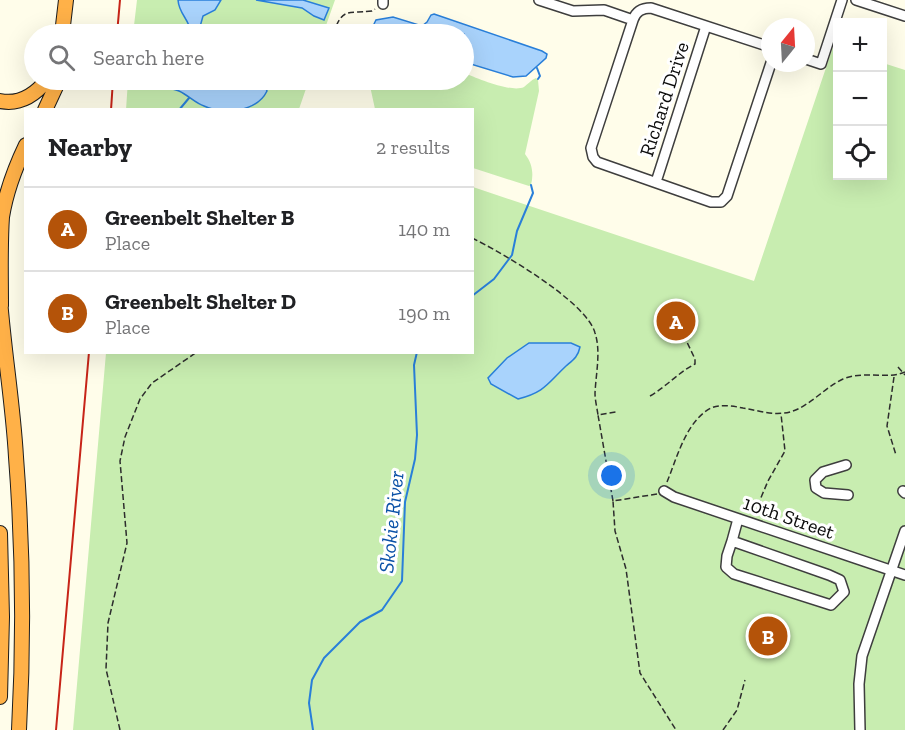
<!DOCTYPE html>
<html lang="en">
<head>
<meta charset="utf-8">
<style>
  :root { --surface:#fff; --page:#f6f6f6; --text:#202124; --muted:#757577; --line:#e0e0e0; --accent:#b45309 }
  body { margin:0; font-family:"Zilla Slab",serif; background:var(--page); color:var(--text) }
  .controls { position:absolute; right:18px; top:18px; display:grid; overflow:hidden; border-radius:0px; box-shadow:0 6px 24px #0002 }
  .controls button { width:54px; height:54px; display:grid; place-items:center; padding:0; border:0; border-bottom:2px solid var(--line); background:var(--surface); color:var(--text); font:30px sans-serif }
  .compass { position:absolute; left:761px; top:18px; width:54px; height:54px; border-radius:50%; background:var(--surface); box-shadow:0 6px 24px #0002; rotate:18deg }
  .you { position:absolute; left:612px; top:476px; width:21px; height:21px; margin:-15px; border:4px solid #fff; border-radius:50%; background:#1a73e8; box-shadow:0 0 0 9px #1a73e833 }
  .badge { display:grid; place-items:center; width:39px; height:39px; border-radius:50%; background:var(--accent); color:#fff; font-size:20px; font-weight:700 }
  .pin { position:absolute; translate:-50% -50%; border:3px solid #fff; box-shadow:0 2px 6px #0006 }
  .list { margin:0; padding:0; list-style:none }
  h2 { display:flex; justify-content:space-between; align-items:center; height:78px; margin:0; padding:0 24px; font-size:26px }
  h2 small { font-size:20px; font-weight:400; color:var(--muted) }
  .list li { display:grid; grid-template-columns:39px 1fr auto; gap:18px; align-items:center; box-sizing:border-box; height:84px; padding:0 24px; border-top:2px solid var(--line) }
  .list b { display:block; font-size:22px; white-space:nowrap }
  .list p { margin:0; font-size:20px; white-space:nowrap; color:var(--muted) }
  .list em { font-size:20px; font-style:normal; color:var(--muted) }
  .icon { flex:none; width:33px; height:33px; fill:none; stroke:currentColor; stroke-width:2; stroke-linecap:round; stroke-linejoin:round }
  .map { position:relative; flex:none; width:905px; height:730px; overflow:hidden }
  .search { position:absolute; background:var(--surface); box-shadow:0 6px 24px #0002; left:24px; top:24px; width:450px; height:66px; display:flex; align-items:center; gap:15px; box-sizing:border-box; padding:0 21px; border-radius:33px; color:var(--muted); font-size:22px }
  .panel { position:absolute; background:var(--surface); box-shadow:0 6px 24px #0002; left:24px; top:108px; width:450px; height:246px; border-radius:0px }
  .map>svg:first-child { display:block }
  .green { fill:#c8edb0 }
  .water { fill:#a9d3fc; stroke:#297fd9; stroke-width:1.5 }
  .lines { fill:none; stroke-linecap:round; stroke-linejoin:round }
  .stream { stroke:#297fd9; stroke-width:2 }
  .building { fill:#554e47 }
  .minor-casing { stroke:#3e3e3e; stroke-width:12 }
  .highway-casing { stroke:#1c1c1c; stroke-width:16 }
  .path { stroke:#2d2d2d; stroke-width:1.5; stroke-dasharray:6 3; stroke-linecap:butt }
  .minor { stroke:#fff; stroke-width:9 }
  .highway { stroke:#ffb148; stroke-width:14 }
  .rail { stroke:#c72418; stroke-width:2 }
  .labels { text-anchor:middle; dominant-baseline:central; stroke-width:6; stroke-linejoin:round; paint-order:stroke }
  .street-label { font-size:20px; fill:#0b0b0b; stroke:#fff }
  .water-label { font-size:21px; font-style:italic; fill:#0a51a7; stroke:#fff }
</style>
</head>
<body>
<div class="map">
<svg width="905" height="730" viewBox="0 0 905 730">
  <rect width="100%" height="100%" fill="#fffdea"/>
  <path class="green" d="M 137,0 L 335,0 L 323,34 L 133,34 Z
    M 833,47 L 838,48 L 838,176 L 882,176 L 883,63 L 905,70 L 905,730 L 73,730 L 106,353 L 472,352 L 473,187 L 754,281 Z
    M 464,73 C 477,78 511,93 524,87 C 528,84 531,80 536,78 L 538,80 L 539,91 L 525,154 C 532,163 534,173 531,185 L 529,186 L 473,168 L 472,110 L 375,109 L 370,86 L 361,80 L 464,80 Z
    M 128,80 L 309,80 L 299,109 L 126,110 Z"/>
  <path class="water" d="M 178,0 L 221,0 L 215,10 L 203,16 L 198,34 L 191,34 C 190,19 179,15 178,0 Z
    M 256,0 L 303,0 L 329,8 L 324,20 L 314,16 L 302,8 Z
    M 434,14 L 542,51 L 547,54 L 546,58 L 526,76 L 513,77 L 464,62 L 464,34 L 380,34 L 375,30 L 374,24 L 376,20 L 393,17 L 422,26 L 427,22 L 431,15 Z
    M 139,80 L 259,80 L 263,81 L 267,91 C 257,112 223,115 204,106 C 195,103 188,95 179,91 C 166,86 152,89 139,80 Z
    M 529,343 L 571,343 L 580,347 C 578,357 573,360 566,366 C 547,384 545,392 518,399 L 491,384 L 488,378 L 507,358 Z"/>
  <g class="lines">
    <path class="stream" d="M 537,68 L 540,76 L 538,79
      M 179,110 L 189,98
      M 472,296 L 494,279 L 512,255 L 517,231 L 533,193 L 531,185
      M 313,730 L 309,703 L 312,680 L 324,658 L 360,622 L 382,610 L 402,581 L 405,502 L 415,459 L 417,435 L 414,365 L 417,352"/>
  </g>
  <path class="building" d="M 672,312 L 684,313 L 682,331 L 669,329 Z
    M 770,626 L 777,644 L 766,648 L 760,629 Z"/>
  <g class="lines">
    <g class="minor-casing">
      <path id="minor" d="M 383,0 L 383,4
        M 539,0 L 573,11 L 604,10 L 633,20
        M 856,0 L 905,16
        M 770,47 L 651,8 C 642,8 636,11 633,20 L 591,148 L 593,157 L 597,162 L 711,202 L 721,202 L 727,196 L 771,63
        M 806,59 L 821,64 L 842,0
        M 656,182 L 706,26
        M 846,465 L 823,472 L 815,480 L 816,488 L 824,493 L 848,495
        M 664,491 L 674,497 L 905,575
        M 903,491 L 905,493
        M 732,541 L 727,556 L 726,567 L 734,574 L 831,605 L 844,592 L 840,580 L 829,575 L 732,541 L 738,519
        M 860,730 L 859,684 L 862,656 L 905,531"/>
    </g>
    <g class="highway-casing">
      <path id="highway" d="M 62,34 L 66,0
        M 0,101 C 20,105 35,95 47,80
        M 45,110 L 59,80
        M 0,299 C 4,352 13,404 16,457 C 23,548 24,639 19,730
        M 1,306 C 1,277 0,246 2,217 C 6,192 15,168 26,145
        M 0,533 L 2,617 L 0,697"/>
    </g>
    <path class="path" d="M 333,34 C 343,7 346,14 372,11 L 375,9
      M 314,89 L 318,80
      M 472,238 C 501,252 587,302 595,333 C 601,351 596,373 595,393 C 595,400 597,408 598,415
      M 898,367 L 905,375
      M 894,377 L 887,426 L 896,455
      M 650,396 C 667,386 679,372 695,364 L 695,359 L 685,338 L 689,308
      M 667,482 C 677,458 686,421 711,408 C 721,404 733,406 743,408 C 756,410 770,415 784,413 C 806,411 823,388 843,379 C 866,370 886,380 905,372
      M 657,494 L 613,501 L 615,531 L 626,569 L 640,673 L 676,730
      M 613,501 L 598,415 L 616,412
      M 754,514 L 768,481 L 785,451 L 781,414
      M 120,730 L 106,669 L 108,623 L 127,543 L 120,461 L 125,437 L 140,399 L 152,383 L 197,352
      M 723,730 L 737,710 L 745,680"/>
    <use href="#minor" class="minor"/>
    <use href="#highway" class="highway"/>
    <path class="rail" d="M 117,34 L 120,0
      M 111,110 L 113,80
      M 56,730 L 89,352"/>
  </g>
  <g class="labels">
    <g class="street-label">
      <text transform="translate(664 99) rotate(-72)">Richard Drive</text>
      <text transform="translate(789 517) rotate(19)">10th Street</text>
    </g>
    <g class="water-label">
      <text transform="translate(391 522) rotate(-84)">Skokie River</text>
    </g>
  </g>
</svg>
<div class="controls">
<button>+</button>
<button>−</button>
<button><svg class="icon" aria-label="locate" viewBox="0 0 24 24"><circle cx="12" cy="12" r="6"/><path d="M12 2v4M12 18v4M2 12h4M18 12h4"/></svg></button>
</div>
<svg class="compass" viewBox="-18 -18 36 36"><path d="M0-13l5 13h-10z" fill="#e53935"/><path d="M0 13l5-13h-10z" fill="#757577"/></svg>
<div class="you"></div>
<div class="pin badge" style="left:676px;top:321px">A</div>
<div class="pin badge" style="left:768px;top:636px">B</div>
<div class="search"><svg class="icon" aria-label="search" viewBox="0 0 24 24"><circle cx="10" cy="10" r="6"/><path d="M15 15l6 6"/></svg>Search here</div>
<section class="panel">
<h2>Nearby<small>2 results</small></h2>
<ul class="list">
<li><span class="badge">A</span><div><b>Greenbelt Shelter B</b><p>Place</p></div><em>140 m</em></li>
<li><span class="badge">B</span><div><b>Greenbelt Shelter D</b><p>Place</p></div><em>190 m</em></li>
</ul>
</section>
</div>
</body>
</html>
